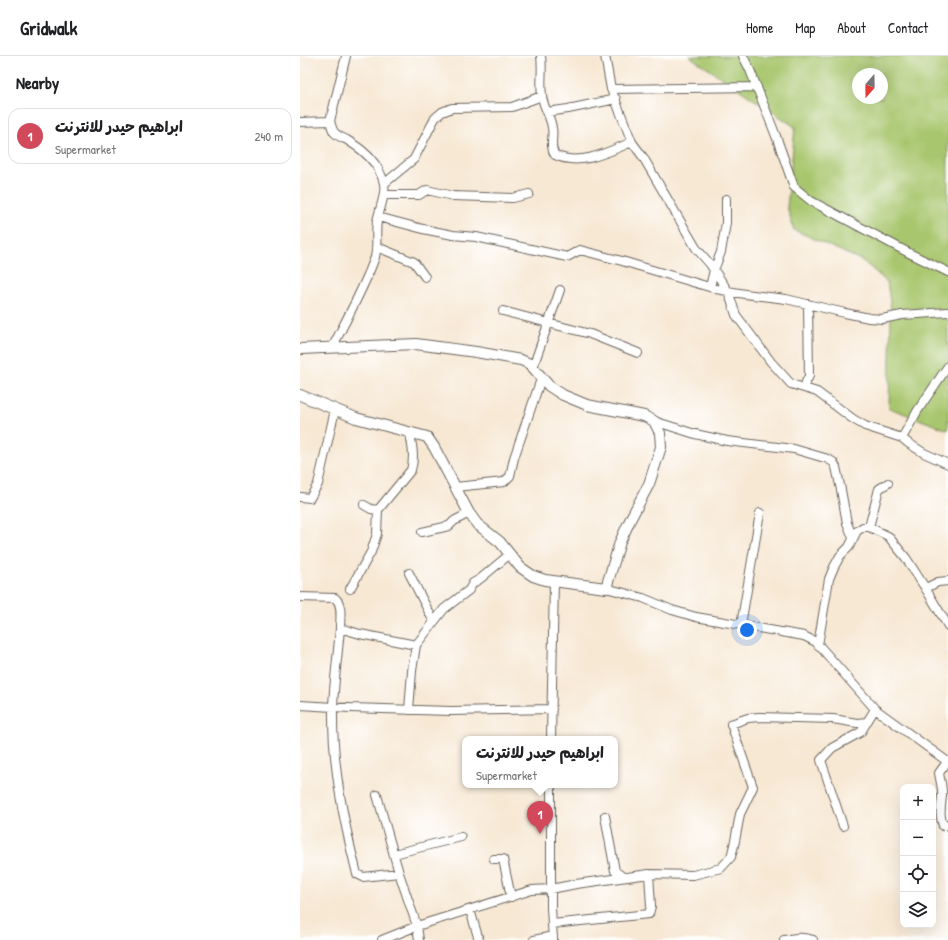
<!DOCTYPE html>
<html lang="en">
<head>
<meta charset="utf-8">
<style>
  :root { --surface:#fff; --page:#f6f6f6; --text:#202124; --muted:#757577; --line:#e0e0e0; --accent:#d1495b }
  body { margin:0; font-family:"Patrick Hand","Playpen Sans Arabic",sans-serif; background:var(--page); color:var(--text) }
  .controls { position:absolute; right:12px; bottom:12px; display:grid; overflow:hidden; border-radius:8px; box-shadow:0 4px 16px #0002 }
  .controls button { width:36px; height:36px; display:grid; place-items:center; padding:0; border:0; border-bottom:1px solid var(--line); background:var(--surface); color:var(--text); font:20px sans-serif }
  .compass { position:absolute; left:552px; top:12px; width:36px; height:36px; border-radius:50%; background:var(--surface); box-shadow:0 4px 16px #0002; rotate:200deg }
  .you { position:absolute; left:447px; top:574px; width:14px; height:14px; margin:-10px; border:3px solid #fff; border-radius:50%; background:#1a73e8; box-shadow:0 0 0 6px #1a73e833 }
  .badge { display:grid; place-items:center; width:26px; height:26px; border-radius:50%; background:var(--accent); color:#fff; font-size:13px; font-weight:700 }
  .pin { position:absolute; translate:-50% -33px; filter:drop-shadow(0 1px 2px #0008) }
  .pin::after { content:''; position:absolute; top:21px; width:14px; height:12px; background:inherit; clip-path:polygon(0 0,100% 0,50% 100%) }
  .popup { position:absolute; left:162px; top:680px; width:156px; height:52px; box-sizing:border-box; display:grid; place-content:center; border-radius:8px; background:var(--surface); filter:drop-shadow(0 1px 3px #0005); font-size:13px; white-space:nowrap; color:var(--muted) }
  .popup b { font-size:15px; color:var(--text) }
  .popup::after { content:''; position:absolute; left:50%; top:100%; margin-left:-8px; border:8px solid transparent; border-top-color:var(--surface) }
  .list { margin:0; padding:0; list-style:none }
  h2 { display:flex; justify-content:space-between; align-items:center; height:52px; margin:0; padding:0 16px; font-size:17px }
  h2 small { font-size:13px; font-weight:400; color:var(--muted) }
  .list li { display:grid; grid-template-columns:26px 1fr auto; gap:12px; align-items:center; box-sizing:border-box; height:56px; margin:0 8px 8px; padding:0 8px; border:1px solid var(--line); border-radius:12px }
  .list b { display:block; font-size:15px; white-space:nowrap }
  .list p { margin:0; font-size:13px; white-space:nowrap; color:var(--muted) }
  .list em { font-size:13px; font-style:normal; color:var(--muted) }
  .icon { flex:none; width:22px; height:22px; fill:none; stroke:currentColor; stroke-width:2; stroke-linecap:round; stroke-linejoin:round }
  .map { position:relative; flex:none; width:648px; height:884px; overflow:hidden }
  header { display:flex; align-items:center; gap:24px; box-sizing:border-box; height:56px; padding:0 20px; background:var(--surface); border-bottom:1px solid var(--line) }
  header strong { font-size:19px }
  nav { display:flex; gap:22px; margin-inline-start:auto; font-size:14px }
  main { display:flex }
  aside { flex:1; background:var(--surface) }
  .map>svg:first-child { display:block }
  .green { fill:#a8c66d; stroke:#627144; fill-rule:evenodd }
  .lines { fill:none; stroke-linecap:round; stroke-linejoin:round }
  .minor-casing { stroke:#69635c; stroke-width:10 }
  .tertiary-casing { stroke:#69635c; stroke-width:12 }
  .minor { stroke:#fff; stroke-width:8 }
  .tertiary { stroke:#fff; stroke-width:10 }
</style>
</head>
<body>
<header>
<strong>Gridwalk</strong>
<nav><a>Home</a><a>Map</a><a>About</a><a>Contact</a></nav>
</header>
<main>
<aside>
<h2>Nearby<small></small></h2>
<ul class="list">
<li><span class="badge">1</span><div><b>ابراهيم حيدر للانترنت</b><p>Supermarket</p></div><em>240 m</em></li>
</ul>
</aside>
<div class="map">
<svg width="648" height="884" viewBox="0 0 648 884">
  <rect width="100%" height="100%" fill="#fff"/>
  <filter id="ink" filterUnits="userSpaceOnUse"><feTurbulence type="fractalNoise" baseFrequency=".025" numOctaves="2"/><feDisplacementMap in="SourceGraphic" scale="8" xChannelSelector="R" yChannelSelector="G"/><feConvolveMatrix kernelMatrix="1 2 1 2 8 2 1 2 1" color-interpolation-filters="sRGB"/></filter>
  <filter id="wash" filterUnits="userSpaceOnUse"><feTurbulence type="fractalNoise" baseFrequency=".012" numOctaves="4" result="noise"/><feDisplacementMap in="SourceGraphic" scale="16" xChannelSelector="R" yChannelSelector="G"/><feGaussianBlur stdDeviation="0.9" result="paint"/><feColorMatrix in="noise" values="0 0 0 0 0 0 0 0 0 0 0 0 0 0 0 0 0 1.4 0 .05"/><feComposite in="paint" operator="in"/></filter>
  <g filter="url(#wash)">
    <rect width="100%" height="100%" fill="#f7e8d4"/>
    <path class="green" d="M 389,0 L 648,0 L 648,374 L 589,352 L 591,253 L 587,226 L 563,205 L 494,174 L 487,151 L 495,71 ZM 558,18 L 582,18 L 582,42 L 558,42 Z"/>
  </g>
  <g filter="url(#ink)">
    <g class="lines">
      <g class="minor-casing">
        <path id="minor" d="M 241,0 C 243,13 240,26 242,40 C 243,51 251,61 252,72 C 254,81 249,91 255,99 C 280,111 308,96 332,86
          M 305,0 L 311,33 L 332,86 L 343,101 L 396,192 L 410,208 L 428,235 L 436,259 L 471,306 L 491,328 L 517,336 L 553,363 L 565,370 L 602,382 L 608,387 L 624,397 L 648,408
          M 443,0 L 450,14 L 476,80 L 494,131 L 511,145 L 611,198 L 648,216
          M 311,33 L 457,31
          M 247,56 L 268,53 L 316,43
          M 0,66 L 30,65
          M 85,127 L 114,103 L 135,62 L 142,56 L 152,52 L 212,51 L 242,40
          M 84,139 L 119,139 L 127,134 L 153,140 L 213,142 L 229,138
          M 78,161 L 123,173 L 153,179 L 176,181 L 267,201 L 280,194 L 322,205 L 416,233 L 445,238 L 486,243 L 545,257 L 569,262 L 582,263 L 602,259 L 648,256
          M 77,191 L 114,206 L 125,221
          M 410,231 L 414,214 L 421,196 L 426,167 L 426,143
          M 203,255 L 290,278 L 338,297
          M 32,292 C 46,264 65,230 75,201 C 78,189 75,177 77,165 C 83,139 91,132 75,108 C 67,97 58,91 47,84 C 43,82 37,80 34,76 C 32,73 31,69 30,65 L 46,0
          M 233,311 L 260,234
          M 505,332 L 506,326 L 509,320 L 508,248
          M 354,365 L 395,378 L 427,385 L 494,393 L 528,403 L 533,406 L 536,411 L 541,434 L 547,467 L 553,482
          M 602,382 L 618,354 L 648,310
          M 155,431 L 204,426 L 210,420 L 214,402 L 242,320
          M 0,441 L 10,442 L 18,428 L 35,354
          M 64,449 L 71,453 L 78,454
          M 569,471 L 579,433 L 588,427
          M 122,476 L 149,470 L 154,465 L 169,457
          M 109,517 L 134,566
          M 306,532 L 343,542 L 372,554 L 396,561 L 504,580 L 516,586 L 575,653 L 648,706
          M 626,532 L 638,526 L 648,525
          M 50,533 L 71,496 L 77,478 L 78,454 L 111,414 C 115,401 112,390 110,377
          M 0,541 L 35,542 C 43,548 40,563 40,572 L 60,578 L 116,589
          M 441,569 L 460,457
          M 40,572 C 38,598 34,625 33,651 C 32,708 43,763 57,818 L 63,821 L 99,817
          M 518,589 L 529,523 L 534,511 L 540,500 L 549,491 L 557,475 L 563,471 L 569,471 L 588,480 L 606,502 L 624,530 L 648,570
          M 0,649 L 50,652 L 151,655 L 252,653
          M 109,654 L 112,615 L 116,589 L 144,553 L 169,534 L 173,527 L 180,523 L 210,498
          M 251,683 L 254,525
          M 647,706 L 639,717 C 640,724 643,733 642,740 C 641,751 639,759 643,770 L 648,769
          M 251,729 L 251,852 L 253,884
          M 77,739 L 99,817 L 117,870 L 119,884
          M 305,760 L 315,815 L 323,821
          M 543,770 L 521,704 L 532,692 L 561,676 L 567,666
          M 94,798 L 161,781
          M 194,803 L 203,803 L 211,841
          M 170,854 L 179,884
          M 252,868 L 349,858 L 351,850 L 349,818
          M 82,884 L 117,870 L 232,834 L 251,833 L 276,828 L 349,818 L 393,819 L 421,812 L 431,801 L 435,785 L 440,758 L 453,731 L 431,668 L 448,662 L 459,661 L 533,663 L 557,667 L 567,666 L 575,653
          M 234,884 L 253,880
          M 484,884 C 494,882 503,880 513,884"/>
      </g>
      <g class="tertiary-casing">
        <path id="tertiary" d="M 0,293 L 116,288 L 176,296 L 221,304 L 230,308 L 249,330 L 263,339 L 287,349 L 344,360 L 354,365 L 360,377 L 361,391 L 349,428 L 331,462 L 320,486 L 306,532 L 245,524 L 233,520 L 220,511 L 200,486 L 177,468 L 169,457 L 134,391 L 127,381 L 56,362 L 0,339"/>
      </g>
      <use href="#minor" class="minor"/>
      <use href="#tertiary" class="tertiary"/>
    </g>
  </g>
</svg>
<div class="controls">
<button>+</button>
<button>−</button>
<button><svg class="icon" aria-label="locate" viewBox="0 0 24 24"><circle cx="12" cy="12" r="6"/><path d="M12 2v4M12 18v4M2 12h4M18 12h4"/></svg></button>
<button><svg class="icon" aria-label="layers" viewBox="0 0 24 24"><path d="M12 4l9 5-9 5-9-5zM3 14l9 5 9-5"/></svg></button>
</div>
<svg class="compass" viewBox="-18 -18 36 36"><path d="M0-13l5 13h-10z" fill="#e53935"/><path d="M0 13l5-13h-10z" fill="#757577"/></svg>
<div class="you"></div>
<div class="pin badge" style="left:240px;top:778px">1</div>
<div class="popup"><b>ابراهيم حيدر للانترنت</b>Supermarket</div>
</div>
</main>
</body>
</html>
